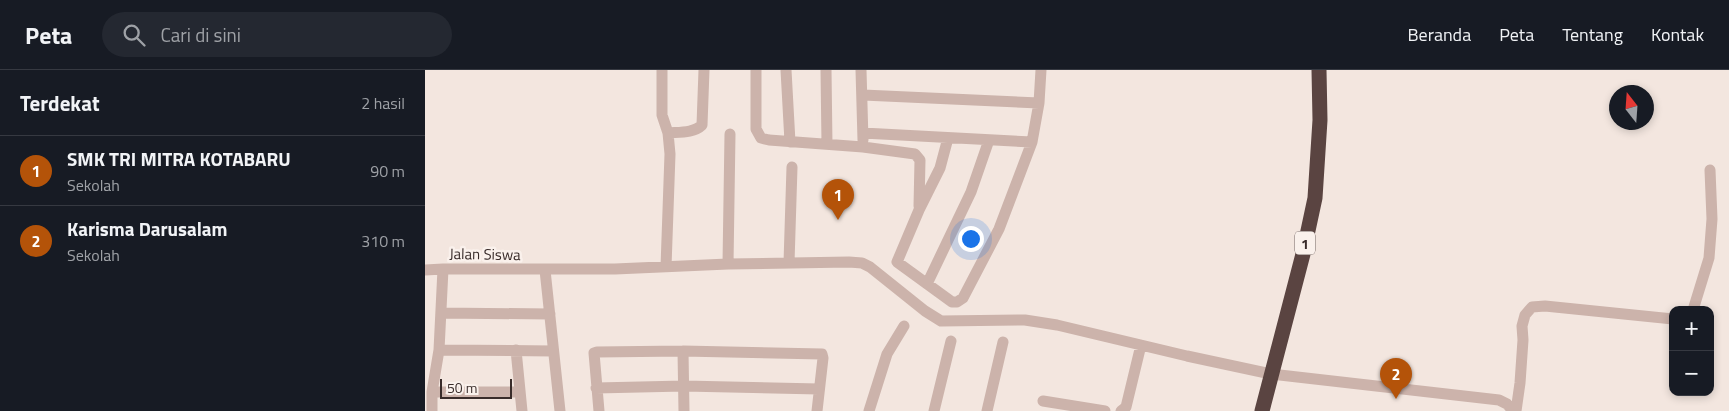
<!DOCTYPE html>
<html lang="id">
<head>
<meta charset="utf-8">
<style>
  :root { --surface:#171b24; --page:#242831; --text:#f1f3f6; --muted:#9ea1a6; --line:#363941; --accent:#b45309 }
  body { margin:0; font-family:"Titillium Web",sans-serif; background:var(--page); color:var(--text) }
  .controls { position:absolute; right:15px; bottom:15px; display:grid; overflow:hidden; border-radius:10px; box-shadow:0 2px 8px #0003 }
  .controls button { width:45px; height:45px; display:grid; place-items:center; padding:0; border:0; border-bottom:1px solid var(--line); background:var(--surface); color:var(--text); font:25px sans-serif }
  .compass { position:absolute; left:1184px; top:15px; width:45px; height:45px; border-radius:50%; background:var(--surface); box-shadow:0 2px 8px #0003; rotate:343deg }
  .scale { position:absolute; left:15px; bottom:12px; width:72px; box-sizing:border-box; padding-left:5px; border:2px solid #392c2a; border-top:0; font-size:14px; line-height:18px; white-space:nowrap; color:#392c2a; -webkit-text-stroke:4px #faf1ec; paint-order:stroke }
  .you { position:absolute; left:545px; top:168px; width:18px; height:18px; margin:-12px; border:4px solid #fff; border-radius:50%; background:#1a73e8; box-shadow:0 0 0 8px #1a73e833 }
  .badge { display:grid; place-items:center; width:32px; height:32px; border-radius:50%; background:var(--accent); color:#fff; font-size:16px; font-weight:700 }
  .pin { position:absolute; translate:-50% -41px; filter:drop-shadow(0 1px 2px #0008) }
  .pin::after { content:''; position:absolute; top:26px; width:18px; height:15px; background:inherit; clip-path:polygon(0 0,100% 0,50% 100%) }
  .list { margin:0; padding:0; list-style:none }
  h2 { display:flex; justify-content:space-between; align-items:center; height:65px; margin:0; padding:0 20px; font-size:21px }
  h2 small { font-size:16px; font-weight:400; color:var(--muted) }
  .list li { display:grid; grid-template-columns:32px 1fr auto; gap:15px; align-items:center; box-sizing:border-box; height:70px; padding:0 20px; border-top:1px solid var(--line) }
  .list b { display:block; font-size:19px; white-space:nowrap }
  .list p { margin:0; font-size:16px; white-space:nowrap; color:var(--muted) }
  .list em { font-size:16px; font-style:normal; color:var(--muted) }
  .icon { flex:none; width:28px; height:28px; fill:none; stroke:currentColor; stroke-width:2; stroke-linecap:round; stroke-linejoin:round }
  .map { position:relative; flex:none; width:1304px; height:341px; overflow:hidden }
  header { display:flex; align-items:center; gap:30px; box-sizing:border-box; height:70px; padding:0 25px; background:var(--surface); border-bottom:1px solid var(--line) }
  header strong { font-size:24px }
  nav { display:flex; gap:28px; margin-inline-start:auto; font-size:18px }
  .search { width:350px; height:45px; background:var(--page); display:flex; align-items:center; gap:12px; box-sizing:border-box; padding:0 18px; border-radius:28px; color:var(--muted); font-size:19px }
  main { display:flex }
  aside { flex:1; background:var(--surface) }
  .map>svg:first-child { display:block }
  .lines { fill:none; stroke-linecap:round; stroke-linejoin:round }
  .minor { stroke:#ccb3ab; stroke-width:11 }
  .highway { stroke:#5a4441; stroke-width:15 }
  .labels { text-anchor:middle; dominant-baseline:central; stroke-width:5; stroke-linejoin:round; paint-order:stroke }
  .shield { fill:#faf1ec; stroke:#736764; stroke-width:1 }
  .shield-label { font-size:14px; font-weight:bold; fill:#392c2a }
  .street-label { font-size:15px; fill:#392c2a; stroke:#faf1ec }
</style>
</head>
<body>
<header>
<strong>Peta</strong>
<div class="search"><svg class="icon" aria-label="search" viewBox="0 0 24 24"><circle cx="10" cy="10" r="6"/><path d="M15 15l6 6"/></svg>Cari di sini</div>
<nav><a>Beranda</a><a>Peta</a><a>Tentang</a><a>Kontak</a></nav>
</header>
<main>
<aside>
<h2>Terdekat<small>2 hasil</small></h2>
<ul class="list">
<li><span class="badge">1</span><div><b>SMK TRI MITRA KOTABARU</b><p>Sekolah</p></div><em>90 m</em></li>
<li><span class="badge">2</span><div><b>Karisma Darusalam</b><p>Sekolah</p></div><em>310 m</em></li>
</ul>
</aside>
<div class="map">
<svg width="1304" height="341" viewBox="0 0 1304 341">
  <rect width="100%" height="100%" fill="#f3e6df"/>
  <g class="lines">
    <path class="minor" d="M 237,0 L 237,45 L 243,63 L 245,84 L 241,197
      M 331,0 L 331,59 L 336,68 L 344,70 L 438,77 L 490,84 L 495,90 L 494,136
      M 361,0 L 365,72
      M 401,0 L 402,74
      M 436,0 L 438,70
      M 438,25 L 614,33
      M 243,63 C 254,62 269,63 277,55 L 279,0
      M 438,63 L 607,72
      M 523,68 L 515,98 L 494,140 L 472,192 L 527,232 L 532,232 L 538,228 L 574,159 L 607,72 L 614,33 L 616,0
      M 364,193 L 367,97
      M 303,194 L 305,64
      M 0,200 L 18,199 L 190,199 L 303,194 L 424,192 L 437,193 L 445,197 L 500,241 L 516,251 L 600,250 L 632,255 L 762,286 L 846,304 L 1074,330 L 1082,334 L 1088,341
      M 120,200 L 135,341
      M 502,214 L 546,122 L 564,70
      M 1268,240 L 1284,188 L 1287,149 L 1285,100
      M 16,243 L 125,244
      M 14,280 L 128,281
      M 91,280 L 97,341
      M 258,281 L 259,341
      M 171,318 L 259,316 L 394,319
      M 7,322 L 95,322
      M 618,331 L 680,341
      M 7,341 L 7,322 L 14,280 L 18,199
      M 174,341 L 169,283 L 172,282 L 258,281 L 397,284 L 398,288 L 392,341
      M 444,341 L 462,284 L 479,256
      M 509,341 L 526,271
      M 562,341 L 578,272
      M 696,341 L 701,337 L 716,275
      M 1091,341 L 1095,313 L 1098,270 L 1097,256 L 1100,245 L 1107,237 L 1120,236 L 1248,249"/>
    <path class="highway" d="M 837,341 L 878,184 L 890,128 L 895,50 L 894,0"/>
  </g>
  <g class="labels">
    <rect class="shield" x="870" y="161.5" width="20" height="23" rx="4"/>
    <g class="shield-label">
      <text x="880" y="173">1</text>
    </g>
    <g class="street-label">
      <text transform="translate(60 184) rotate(1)">Jalan Siswa</text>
    </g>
  </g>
</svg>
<div class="controls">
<button>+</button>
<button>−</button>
</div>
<svg class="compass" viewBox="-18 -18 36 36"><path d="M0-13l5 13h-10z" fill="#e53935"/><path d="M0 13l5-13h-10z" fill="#9ea1a6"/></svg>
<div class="scale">50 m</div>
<div class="you"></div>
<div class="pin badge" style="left:413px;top:150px">1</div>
<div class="pin badge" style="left:971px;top:329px">2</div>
</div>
</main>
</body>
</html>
